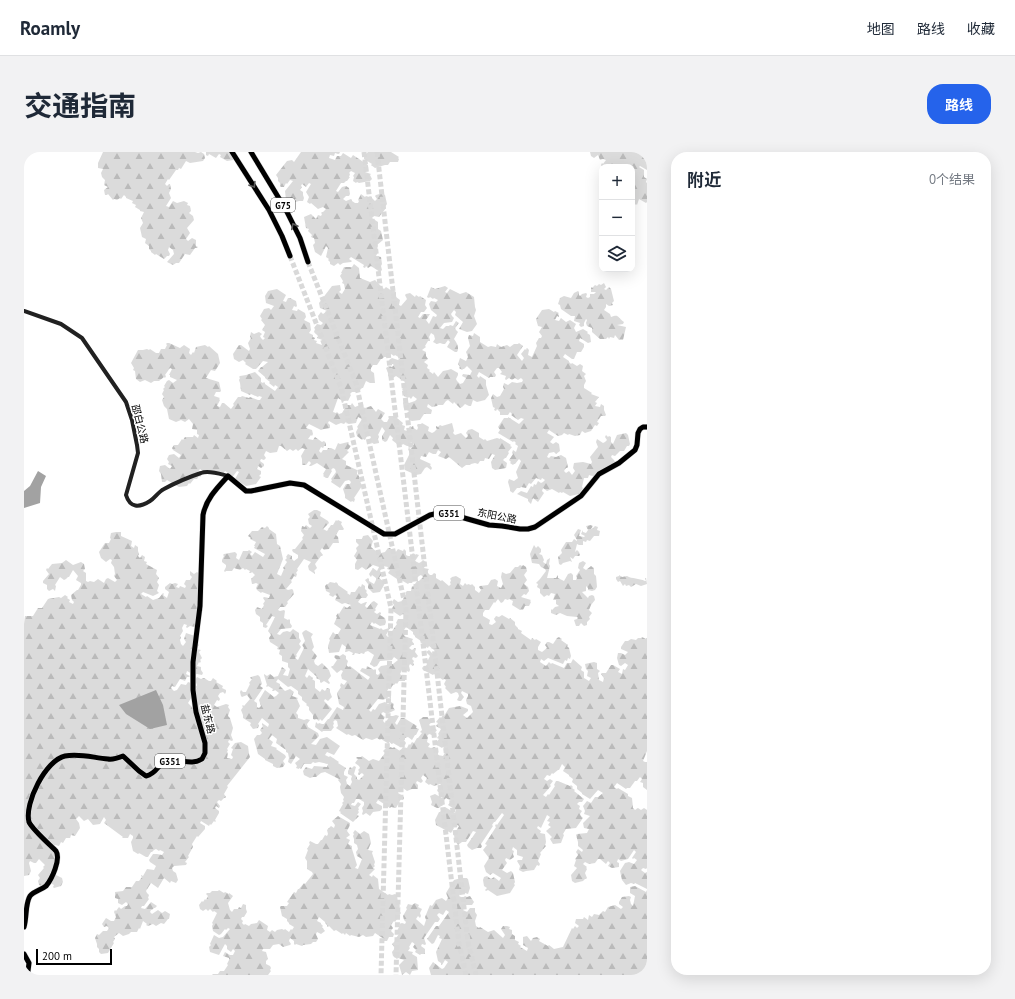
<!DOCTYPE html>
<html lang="zh">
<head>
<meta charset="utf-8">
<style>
  :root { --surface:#fff; --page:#f2f2f3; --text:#1f2937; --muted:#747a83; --line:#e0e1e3; --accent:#2563eb }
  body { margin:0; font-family:"PT Sans","Noto Sans SC",sans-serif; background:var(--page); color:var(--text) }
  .controls { position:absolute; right:12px; top:12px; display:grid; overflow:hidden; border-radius:8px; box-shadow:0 4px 16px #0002 }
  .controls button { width:36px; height:36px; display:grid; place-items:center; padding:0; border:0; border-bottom:1px solid var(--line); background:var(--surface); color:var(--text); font:20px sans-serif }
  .scale { position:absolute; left:12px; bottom:10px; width:76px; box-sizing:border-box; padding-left:4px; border:2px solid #000; border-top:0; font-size:11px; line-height:14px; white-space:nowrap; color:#000; -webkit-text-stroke:3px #fff; paint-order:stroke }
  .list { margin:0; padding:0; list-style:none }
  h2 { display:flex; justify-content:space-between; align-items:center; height:52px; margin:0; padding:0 16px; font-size:17px }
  h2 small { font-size:13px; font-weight:400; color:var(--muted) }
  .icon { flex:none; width:22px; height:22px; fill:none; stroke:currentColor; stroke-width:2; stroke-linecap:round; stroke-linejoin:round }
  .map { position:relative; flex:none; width:623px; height:823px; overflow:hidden; border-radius:16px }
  header { display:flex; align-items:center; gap:24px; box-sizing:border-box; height:56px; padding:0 20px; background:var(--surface); border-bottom:1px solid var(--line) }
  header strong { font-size:19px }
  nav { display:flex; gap:22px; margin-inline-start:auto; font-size:14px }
  .intro { display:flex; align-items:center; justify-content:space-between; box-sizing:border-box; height:96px; padding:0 24px }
  h1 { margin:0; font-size:28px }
  .button { padding:10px 18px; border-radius:16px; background:var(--accent); color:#fff; font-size:14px; font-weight:700 }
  main { display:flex; gap:24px; padding:0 24px }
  aside { flex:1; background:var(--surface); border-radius:16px; box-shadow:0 4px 16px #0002 }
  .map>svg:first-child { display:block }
  .forest { fill:url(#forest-firs) }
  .water { fill:#a2a2a2 }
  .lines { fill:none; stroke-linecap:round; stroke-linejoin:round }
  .highway-tunnel { stroke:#d9d9d9; stroke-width:5; stroke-dasharray:5 2.5; stroke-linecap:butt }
  .highway-casing { stroke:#dbdbdb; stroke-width:6 }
  .secondary { stroke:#212121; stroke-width:4 }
  .highway { stroke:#000; stroke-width:5 }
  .oneway { stroke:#595959 }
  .labels { text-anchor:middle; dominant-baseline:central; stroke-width:3; stroke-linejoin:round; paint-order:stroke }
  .shield { fill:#fff; stroke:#4c4c4c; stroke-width:1 }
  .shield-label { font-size:9px; font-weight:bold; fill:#000 }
  .street-label { font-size:10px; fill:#000; stroke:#fff }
</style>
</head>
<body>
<header>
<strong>Roamly</strong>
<nav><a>地图</a><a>路线</a><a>收藏</a></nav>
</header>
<div class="intro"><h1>交通指南</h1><a class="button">路线</a></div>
<main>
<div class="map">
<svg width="623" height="823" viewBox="0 0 623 823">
  <defs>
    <pattern id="forest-firs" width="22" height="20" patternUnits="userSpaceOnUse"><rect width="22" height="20" fill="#dbdbdb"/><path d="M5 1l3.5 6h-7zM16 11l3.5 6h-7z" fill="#bababa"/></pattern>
  </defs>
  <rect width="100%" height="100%" fill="#fff"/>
  <path class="forest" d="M 79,0 L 171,0 L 174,1 L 177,0 L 180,2 L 181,6 L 179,9 L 166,11 L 162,9 L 157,17 L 155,16 L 154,18 L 152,18 L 145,28 L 144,27 L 141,32 L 143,34 L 145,32 L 146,32 L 147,37 L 145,41 L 147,46 L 142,54 L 145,55 L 149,49 L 153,51 L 160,49 L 164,51 L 163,53 L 166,54 L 167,59 L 165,61 L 169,64 L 170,68 L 163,76 L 166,81 L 162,87 L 164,89 L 168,86 L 172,88 L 172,94 L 174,95 L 173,96 L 171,96 L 166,103 L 161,102 L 155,111 L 152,111 L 149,113 L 143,110 L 150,102 L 149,98 L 145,95 L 144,98 L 146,102 L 145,104 L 143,104 L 140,107 L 132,102 L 131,103 L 127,100 L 127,99 L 125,97 L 125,94 L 121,91 L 122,87 L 118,85 L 116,76 L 119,71 L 117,66 L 120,60 L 116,59 L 116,58 L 111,55 L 112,53 L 108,51 L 109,49 L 102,46 L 102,45 L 100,43 L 97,47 L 96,46 L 93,48 L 90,47 L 89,48 L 84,42 L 83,43 L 81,43 L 80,38 L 84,35 L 80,33 L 81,28 L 78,25 L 77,21 L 79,17 L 74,16 L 74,11 Z
    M 182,0 L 209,0 L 211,5 L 209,8 L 203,9 L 196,5 L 197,3 L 195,2 L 192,6 L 185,2 L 184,4 L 182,3 Z
    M 277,0 L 316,0 L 315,2 L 311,1 L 310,4 L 306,3 L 305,6 L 311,8 L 313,4 L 317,4 L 319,1 L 327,6 L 329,3 L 344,13 L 344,15 L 341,20 L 347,22 L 346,23 L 348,27 L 346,29 L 335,31 L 333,30 L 332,31 L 329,29 L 330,25 L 329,24 L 331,21 L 327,19 L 325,21 L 326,22 L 325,25 L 326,25 L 323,29 L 322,29 L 320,31 L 317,31 L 312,39 L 314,40 L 318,35 L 322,34 L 325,36 L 326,42 L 325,44 L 322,44 L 319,47 L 322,49 L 327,47 L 328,48 L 328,49 L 331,51 L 334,51 L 335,49 L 334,48 L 337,42 L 341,45 L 342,44 L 345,45 L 346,44 L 351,49 L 353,47 L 351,44 L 352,43 L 359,41 L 361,43 L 363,52 L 361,55 L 362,56 L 355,65 L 350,64 L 348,66 L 354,70 L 354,77 L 357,79 L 359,88 L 353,93 L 354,94 L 353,97 L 354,100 L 352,104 L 357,105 L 358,112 L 357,114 L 358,118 L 356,120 L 347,114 L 344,116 L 342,114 L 341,116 L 339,115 L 340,113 L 327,105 L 325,107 L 328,109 L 327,110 L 319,111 L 316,113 L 314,111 L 310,114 L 306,112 L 306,110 L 304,108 L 305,107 L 302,105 L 304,96 L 302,94 L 297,104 L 291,100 L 289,93 L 291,91 L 290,86 L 287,85 L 288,83 L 284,79 L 285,77 L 282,76 L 280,65 L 287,62 L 292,67 L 294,63 L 297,64 L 298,62 L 297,61 L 298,60 L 299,60 L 302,57 L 299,55 L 294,57 L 287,51 L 286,52 L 283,50 L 285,45 L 282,40 L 287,32 L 285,31 L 282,35 L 278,32 L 277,34 L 278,35 L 276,38 L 279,40 L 279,43 L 280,46 L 279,49 L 275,49 L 268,51 L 262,48 L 261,39 L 269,29 L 266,28 L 263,32 L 262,31 L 260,35 L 257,35 L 256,34 L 256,31 L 254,29 L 254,26 L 252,23 L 263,9 L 268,8 L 270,10 Z
    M 344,0 L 367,0 L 375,5 L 374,6 L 375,7 L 374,10 L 366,10 L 364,13 L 361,13 L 351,16 L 347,13 L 348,12 L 340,7 L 340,4 Z
    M 566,0 L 623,0 L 623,18 L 616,14 L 615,15 L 620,18 L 620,25 L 623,27 L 622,30 L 623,31 L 623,50 L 622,51 L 615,47 L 613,53 L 612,52 L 610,54 L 608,55 L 608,15 L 578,15 L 577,13 L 578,11 L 579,12 L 582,8 L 579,7 L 576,8 L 574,3 L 570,6 L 567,4 Z
    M 330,112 L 335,116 L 336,126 L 346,130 L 351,128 L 360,137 L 362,135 L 368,139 L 369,138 L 372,140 L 372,145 L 376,148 L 375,153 L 377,154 L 383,147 L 381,143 L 382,142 L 386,141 L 391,145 L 392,143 L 395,145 L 396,144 L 402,148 L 401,153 L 403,156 L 400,160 L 397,160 L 394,165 L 396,166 L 399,162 L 406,162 L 402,168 L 405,172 L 409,164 L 412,165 L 413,163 L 407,158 L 405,152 L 407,149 L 412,150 L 414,148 L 410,146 L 409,147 L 406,145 L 405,146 L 403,145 L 407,135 L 411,137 L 421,134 L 424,136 L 421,140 L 423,141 L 426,137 L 436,142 L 442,140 L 450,145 L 451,155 L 452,158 L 450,164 L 453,172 L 448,179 L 443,180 L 435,177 L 439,170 L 431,163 L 432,160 L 430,158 L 427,162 L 428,164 L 430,166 L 428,170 L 420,171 L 416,176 L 419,177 L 422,174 L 425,174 L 426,173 L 429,174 L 432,169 L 435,171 L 431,176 L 432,178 L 434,180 L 430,187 C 432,190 436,195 433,200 L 431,200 L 423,195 L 426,190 L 424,188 L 421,192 L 419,192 L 416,191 L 413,192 L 409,190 L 411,187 L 410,183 L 407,181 L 405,185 L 406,188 L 406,189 L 404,189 L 401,194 L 402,195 L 398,198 L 402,200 L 402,204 L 404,207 L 400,210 L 404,213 L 403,216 L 406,218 L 405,219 L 409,222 L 410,220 L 414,225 L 419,219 L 424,218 L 427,217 L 434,221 L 434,223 L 432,227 L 433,229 L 436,232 L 439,231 L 442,226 L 438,224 L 439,222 L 446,223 L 448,219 L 443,214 L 440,217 L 439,217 L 438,218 L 435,216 L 436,215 L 434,212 L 436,206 L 442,209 L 444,205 L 442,200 L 446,194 L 444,186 L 445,183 L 449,184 L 450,181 L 456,185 L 456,190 L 464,195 L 467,194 L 472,195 L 473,192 L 477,195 L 483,193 L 486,195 L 490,192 L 494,192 L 495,191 L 499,194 L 493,203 L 498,209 L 500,206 L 497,202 L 501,197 L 502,198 L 503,196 L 505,198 L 504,203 L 508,205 L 513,194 L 512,191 L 515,186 L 517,186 L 518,184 L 515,180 L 518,175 L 514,174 L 512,167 L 518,158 L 525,157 L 530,160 L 531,159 L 535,161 L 534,162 L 535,163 L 535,165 L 533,164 L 531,168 L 535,169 L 537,166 L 542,170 L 546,168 L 552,172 L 550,176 L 552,180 L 559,177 L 564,180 L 563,181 L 566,183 L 567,190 L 564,191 L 556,186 L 555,189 L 560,192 L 560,195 L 557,200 L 553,200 L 550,207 L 548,207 L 541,202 L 539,205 L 545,209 L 545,210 L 547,212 L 548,211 L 553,214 L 556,212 L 559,214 L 558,219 L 562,222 L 560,224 L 562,229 L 560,233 L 560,236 L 568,241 L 567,242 L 575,245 L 571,250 L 573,251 L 571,254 L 576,255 L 577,252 L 580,254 L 580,258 L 582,263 L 581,264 L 577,264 L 573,270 L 575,271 L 573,274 L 571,273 L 567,279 L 561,281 L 558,279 L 556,283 L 551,284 L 545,282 L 544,283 L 540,281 L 538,283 L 534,284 L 525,278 L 523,281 L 530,285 L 526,290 L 529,292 L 532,290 L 535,292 L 536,299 L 532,302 L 530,300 L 525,301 L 523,305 L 525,306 L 527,304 L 532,305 L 537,303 L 542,306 L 544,315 L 543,316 L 542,316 L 540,319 L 542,321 L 545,319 L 548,323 L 551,319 L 549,316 L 550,311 L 559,310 L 567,312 L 568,310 L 566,305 L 574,295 L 572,290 L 573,287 L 579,291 L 581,290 L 583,288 L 581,285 L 582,283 L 584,285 L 585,284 L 587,285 L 587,290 L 589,292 L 593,283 L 602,281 L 604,283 L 606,292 L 605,294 L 603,294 L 600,299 L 596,299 L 591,304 L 588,303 L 587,305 L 590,308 L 591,310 C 586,318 574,327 565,323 L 564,326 L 560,326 L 558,335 L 559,336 L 555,342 L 546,344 L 539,340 L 538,341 L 536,340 L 535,341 L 528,337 L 523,339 L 519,336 L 518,339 L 520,341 L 514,350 L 509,346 L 507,352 L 504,349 L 504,347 L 493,342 L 497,339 L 503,341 L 507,334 L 509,335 L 510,332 L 512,333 L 514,329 L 517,331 L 519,330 L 521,328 L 518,326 L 517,328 L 512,326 L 507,332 L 505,331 L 502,336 L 497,335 L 496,336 L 493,336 L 489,341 L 486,339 L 486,337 L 484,330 L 485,327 L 490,329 L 494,326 L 492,320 L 497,309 L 495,307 L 491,312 L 490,312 L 489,313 L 486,311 L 487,310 L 485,308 L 489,302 L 488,301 L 489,298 L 492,300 L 494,294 L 491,292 L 492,291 L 490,289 L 489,290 L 474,281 L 476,278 L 474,275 L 480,266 L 484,266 L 484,265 L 495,272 L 500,267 L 497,266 L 494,268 L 487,263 L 488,262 L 486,260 L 484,263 L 476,263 L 476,260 L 473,257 L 472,259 L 470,258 L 471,256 L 469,255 L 467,246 L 469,242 L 473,245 L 476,244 L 480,237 L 479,235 L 480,231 L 484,233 L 488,230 L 493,231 L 498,230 L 499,228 L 497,226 L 494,228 L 491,226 L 488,228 L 485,226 L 482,228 L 481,227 L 482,224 L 476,222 L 478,220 L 475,216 L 473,216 L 470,220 L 472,223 L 471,225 L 466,225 L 465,226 L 455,220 L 453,224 L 455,226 L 456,224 L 462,228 L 462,233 L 465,243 L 461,248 L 453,250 L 449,248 L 447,254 L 445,254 L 441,252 L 438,255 L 436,256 L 430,250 L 429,252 L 424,248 L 422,249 L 419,253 L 414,253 L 413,254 L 408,255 L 404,252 L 403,255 L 408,258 L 407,262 L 400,262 L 396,268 L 388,269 L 385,268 L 383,261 L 385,259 L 380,257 L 379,251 L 381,248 L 385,251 L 391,249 L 393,247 L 389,244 L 387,247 L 385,245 L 384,246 L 380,244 L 380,240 L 378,237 L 381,234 L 380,232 L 381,230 L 372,224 L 369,226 L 364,224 L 364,221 L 362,216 L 365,214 L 368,215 L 370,213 L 366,210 L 365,208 L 368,206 L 374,208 L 376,206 L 371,203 L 370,204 L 367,202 L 363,205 L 360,205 L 358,207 L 357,207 L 353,213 L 349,213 L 347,216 L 347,219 L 350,221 L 351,231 L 346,231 L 342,229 L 339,236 L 338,236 L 336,238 L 335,237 L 333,240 L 328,240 L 326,242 L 327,243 L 324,249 L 320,248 L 319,251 L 317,250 L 318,249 L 314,246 L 309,260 L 312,261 L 313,260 L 315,262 L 318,261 L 321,256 L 320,255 L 321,253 L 327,253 L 328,251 L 331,255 L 336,253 L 341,256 L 347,254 L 352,260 L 354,257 L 361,261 L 357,267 L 360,270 L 363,270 L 365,266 L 364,265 L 365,264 L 370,264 L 371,263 L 374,264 L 373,266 L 379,271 L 378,273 L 381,274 L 380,278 L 383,279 L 386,274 L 388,275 L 388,274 L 390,275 L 389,276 L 393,278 L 394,276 L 393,273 L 394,272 L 397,272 L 398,271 L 405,275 L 404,279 L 408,281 L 410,280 L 413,277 L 412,276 L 412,274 L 414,275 L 416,273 L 418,274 L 428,271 L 430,279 L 429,281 L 431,283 L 437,281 L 442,286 L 444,284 L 442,281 L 444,278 L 448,277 L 455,281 L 455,285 L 460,288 L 461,287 L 463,289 L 473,286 L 476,287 L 476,286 L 487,293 L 486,294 L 488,295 L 484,300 L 485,301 L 482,306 L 481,306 L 479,308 L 483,311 L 482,316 L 471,318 L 468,316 L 467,310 L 471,303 L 468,302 L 465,307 L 461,306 L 460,309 L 456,309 L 454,312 L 451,311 L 447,312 L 446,313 L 442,313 L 438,316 L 425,305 L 422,307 L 414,304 L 417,300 L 414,298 L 412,302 L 409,302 L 405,300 L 402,305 L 397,304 L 396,307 L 407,312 L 406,313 L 408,316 L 407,318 L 403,315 L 401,316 L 397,322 L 392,323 L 381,318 L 380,313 L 386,301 L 384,297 L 385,296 L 387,297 L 390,292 L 387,290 L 385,294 L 383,294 L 379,292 L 378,293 L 374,291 L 373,292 L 368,288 L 369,286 L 366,283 L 363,289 L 361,290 L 358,288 L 358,284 L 361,279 L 358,275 L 354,283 L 355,284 L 354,287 L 355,290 L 355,291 L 350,292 L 345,289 L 347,285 L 344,282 L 341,288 L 339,287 L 338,288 L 333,284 L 332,280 L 334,276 L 333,275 L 338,267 L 334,265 L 332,271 L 325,272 L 322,270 L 320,272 L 317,271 L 312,273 L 305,269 L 304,271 L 306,273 L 306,276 L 300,277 L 297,278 L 285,272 L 282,276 L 288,278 L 289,282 L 288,284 L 287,283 L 284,287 L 289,288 L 291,285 L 298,290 L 300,289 L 302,291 L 302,294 L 300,294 L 299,296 L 297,295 L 295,299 L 297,301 L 299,298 L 303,298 L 304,296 L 307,296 L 311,298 L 314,291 L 316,292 L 324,290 L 325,291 L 324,292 L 327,294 L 323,299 L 325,300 L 318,307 L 322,309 L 322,313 L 333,318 L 333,322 L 335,324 L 336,329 L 338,334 L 330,346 L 331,347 L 330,350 L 328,349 L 327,350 L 321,346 L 321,343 L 319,337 L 322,332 L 326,332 L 327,330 L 325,328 L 321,329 L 316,336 L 307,330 L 308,328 L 307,327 L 312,320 L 311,317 L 309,316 L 307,318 L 308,319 L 304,326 L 302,326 L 299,324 L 300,323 L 299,322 L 302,317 L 293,311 L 287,314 L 285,314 L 287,311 L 285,309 L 282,313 L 278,313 L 278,307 L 277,304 L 281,297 L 278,296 L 274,299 L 272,297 L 269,299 L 266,297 L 263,299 L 257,294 L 255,294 L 253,300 L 246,301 L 242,299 L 240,303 L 242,306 L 240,308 L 237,307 L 236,309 L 240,312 L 240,314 L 237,316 L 234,314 L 233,317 L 237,319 L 237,322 L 235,324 L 237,325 L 232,332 L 222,334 L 214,329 L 213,330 L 211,327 L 215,320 L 213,319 L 207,327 L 202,323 L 204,321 L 201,319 L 199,323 L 181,321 L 176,317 L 174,320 L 177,324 L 176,325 L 175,324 L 173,327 L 170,327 L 166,332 L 165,331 L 163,334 L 155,335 L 143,328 L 141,330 L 138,330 L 137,322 L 135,319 L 136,314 L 141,313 L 146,317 L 148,314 L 144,312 L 145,310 L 143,307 L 145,303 L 150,302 L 155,306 L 157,303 L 149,298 L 148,296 L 150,293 L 154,293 L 158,287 L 159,288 L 161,285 L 169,285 L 170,283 L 174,286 L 175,283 L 173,282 L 173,278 L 168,277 L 169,272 L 165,267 L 161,270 L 157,268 L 152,270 L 145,267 L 143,257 L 140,254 L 138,248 L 140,245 L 138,242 L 140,238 L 139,237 L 141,235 L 140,234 L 143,229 L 145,228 L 149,231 L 153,228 L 146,225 L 146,223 L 145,223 L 148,217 L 146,216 L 141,223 L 142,224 L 141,226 L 140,225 L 135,229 L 130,229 L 127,231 L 121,228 L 116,230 L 112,227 L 111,219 L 109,218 L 110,216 L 107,211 L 114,198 L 119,198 L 123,197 L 125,198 L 126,197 L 132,201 L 135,201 L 137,197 L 141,197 L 143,193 L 142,192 L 143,191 L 145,191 L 156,196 L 160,193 L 166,197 L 165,201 L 167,203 L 169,200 L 170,201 L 172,195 L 181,193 L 184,195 L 185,194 L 194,202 L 196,211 L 191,219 L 187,218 L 182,226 L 195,230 L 197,239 L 196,240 L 192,240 L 190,244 L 196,246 L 195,247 L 196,248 L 193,254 L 196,255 L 198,251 L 200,251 L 207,257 L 210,253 L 209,252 L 214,245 L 217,245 L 218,244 L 225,246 L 226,245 L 234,248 L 236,248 L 238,245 L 235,244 L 234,245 L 227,242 L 226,243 L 217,239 L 216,231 L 215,228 L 216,226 L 215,225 L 216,224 L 222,223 L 231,220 L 237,226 L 237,230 L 239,231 L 240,230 L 241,231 L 241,232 L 251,239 L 254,235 L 251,233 L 250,235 L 245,231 L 246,230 L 241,226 L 241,225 L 234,219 L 237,215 L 238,215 L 244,210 L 239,209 L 232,217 L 229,217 L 221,212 L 222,211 L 219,208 L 215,210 L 210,207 L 209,202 L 215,193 L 217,193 L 225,199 L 226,197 L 224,191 L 227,186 L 226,185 L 227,180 L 230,182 L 235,180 L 238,182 L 236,184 L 237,186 L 239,188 L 241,186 L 239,185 L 241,180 L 238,178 L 241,173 L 237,168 L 238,167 L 236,164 L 240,157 L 245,156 L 247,158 L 250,154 L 242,151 L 241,144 L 244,139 L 253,137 L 262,143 L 259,149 L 262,150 L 264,146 L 266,146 L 272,149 L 273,154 L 272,155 L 270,154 L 268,158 L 273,159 L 274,157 L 281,161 L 282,165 L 280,168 L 286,171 L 287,178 L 285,181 L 289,183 L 289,185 L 291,186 L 290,188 L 293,189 L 292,191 L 298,193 L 301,189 L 293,186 L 294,184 L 290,180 L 291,177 L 290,176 L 293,172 L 297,173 L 299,171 L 295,168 L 294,164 L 297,160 L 299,162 L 303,159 L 296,156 L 295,151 L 308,134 L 316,133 L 317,138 L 315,140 L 318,142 L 321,137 L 320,132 L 318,131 L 319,129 L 316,124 L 318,121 L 317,121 L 320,115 L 328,115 Z
    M 580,131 L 582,135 L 580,137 L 582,138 L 585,135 L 587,137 L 590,149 L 588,151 L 589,153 L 585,154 L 582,152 L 582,155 L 580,158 L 586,162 L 587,165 C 595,162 593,165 600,170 L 599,172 L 593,173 L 602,175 L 599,188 L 595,188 L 591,183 L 590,186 L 586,185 L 585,187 L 584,185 L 582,187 L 576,187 L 568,180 L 568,176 L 563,174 L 562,171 L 563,168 L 562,167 L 560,171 L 560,174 L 557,175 L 555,173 L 556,171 L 550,169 L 551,164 L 547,164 L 537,157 L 536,153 L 534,152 L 536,146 L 540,144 L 547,146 L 550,141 L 554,139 L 555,140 L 555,143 L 556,144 L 558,142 L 562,141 L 563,142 L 562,145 L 564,146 L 566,145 L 566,142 L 570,142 L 572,140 L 567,140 L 567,135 L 568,136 L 571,133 L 573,134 L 575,132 L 577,133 Z
    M 290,358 L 293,358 L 297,360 L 296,364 L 304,369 L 305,371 L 299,377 L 303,379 L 307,373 L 309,373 L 312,368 L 313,369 L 314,368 L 318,370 L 317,372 L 320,377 L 319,378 L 315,378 L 312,383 L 314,385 L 315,391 L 309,391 L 305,397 L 300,398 L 298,396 L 296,399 L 299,403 L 298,404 L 297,404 L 291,412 L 293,416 L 290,419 L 291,420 L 291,422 L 285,418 L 284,414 L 287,410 L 280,407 L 273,417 L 274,418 L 272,421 L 273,422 L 272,425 L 270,424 L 267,429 L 268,430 L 262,437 L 264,438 L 268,437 L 269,438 L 270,442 L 263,450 L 264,451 L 261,455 L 256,455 L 254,458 L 256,459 L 260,458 L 261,459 L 260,466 L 264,468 L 265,467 L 266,468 L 266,471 L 268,474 L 267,476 L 257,477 L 253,482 L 256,483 L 259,480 L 263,479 L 266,480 L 269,477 L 275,481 L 275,486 L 277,489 L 275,492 L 277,495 L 272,503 L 273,504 L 271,506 L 274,508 L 280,496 L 278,493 L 281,489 L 278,481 L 280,479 L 282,478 L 289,482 L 287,485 L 290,495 L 288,498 L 293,504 L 290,509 L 291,512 L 294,514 L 298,511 L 305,518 L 307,524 L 304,528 L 306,531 L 305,532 L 300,529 L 297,531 L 296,530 L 296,528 L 292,526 L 293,525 L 284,517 L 281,524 L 283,526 L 285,523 L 289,526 L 288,527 L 291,529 L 291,536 L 296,540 L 298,537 L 301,539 L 303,536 L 306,537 L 306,540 L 308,545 L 304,549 L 301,547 L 300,549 L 308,557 L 298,569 L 296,567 L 295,569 L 292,567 L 291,568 L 289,567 L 289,563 L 285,558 L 285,555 L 282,553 L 283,552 L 278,548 L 278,545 L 274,542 L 274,539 L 267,534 L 264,535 L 254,527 L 252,530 L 256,532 L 256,534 L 261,539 L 266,537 L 270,540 L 268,544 L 274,546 L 273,547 L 276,554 L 272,561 L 274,563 L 274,566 L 280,568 L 283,567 L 286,568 L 283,572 L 284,575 L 294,581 L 295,584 L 287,592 L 292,593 L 296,587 L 303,585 L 316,594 L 310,603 L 303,600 L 301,603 L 305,605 L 306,604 L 315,610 L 314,611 L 322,616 L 320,620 L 320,623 L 324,625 L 322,628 L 323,632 L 326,634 L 328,630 L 327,627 L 328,624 L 324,622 L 324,619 L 326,615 L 328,616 L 330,614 L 332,615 L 330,622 L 333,625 L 333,627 L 335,628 L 340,623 L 338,621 L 335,623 L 334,622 L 335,619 L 334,618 L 336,616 L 335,614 L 331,611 L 334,607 L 332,606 L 333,605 L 337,605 L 338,604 L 345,609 L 349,607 L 355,609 L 361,601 L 359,599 L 362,596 L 366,595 L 369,596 L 370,595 L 376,599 L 379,595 L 383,596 L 385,592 L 386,593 L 388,590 L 390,591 L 393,586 L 394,586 L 398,581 L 396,580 L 398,578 L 395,568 L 399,565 L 404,565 L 404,566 L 408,569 L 405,573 L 413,578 L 410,582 L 412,583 L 411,584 L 405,582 L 403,584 L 404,585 L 403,590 L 406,592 L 404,595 L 407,596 L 410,595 L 414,597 L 414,603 L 419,604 L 422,599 L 421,597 L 419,595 L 418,596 L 411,592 L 415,587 L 413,586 L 415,583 L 414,582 L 417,577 L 412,574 L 414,571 L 412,570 L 416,565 L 417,566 L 419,563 L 420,564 L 425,556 L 436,554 L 444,557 L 444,559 L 439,563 L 443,566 L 449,560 L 447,554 L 443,552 L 442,548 L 444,544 L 444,542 L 438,539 L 437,541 L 440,545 L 437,549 L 435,549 L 433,548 L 435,544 L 434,541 L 432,540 L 427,542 L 421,536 L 422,535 L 420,532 L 422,528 L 420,527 L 419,528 L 410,522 L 409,523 L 399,518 L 398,516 L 399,515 L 401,516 L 403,512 L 401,509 L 402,507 L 404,508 L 406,504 L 402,500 L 405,498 L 409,502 L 411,500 L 410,498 L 405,494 L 404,496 L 400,494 L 400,493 L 396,490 L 397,489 L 391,485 L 391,484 L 389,482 L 389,480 L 382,475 L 380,478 L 382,481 L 380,484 L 389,487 L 388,489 L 390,492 L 389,493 L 388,493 L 385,496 L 388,498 L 391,496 L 392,497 L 391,500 L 394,504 L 392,506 L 389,505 L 388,507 L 390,509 L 389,511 L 390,512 L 389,514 L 386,512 L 385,514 L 386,518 L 385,520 L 381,518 L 378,518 L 376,522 L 381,526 L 381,529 L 375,529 L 373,532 L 372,531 L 370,533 L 369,533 L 366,537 L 365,536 L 363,539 L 365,541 L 366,540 L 367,541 L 367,547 L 365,545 L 359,548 L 354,547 L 345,558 L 347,560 L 349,557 L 351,558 L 355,552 L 361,550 L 364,552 L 367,550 L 370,552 L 369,555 L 371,558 L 363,562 L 359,560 L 357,562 L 361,565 L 359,569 L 361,571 L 366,564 L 369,564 L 372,563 L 375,564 L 371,571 L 373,573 L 377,566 L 380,566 L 393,574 L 392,576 L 395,577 L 392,583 L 391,583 L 388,588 L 384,585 L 381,586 L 380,588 L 382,591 L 381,593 L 377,592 L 376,595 L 369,591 L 368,592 L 365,590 L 365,592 L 357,587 L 356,588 L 353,586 L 348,588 L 342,586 L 339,588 L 331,583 L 328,584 L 324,582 L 323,583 L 312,576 L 314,574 L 313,569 L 311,568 L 309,570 L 310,571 L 309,574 L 310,575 L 307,579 L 299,579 L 298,580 L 291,575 L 292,570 L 294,572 L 295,571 L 298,572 L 300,572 L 304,567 L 305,567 L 313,555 L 319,558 L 320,555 L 315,552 L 313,541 L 317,535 L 316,534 L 317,531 L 320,533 L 323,529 L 318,527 L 317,523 L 319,519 L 317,518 L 313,521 L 307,515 L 308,514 L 309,514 L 313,508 L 310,505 L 311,503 L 316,504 L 319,502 L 322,504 L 322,507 L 324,509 L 323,512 L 323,514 L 325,515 L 326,514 L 344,528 L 346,525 L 336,519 L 338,516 L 342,517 L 343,514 L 350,518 L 351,517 L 352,518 L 352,522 L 354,523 L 356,521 L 354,517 L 357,514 L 369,512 L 374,508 L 370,505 L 368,508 L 356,509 L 353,514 L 350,515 L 346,512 L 350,503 L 344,499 L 341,500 L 340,502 L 337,501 L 336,502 L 331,501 L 330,503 L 328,503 L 329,501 L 325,499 L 322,500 L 321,500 L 322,495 L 318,492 L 315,500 L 305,501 L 304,494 L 306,488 L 305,487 L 309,480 L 311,482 L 314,482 L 317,477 L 310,472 L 313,465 L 312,464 L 314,461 L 315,462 L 320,454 L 323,456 L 327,453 L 321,451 L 318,452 L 311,448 L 313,444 L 311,443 L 309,445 L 305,443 L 306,441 L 302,439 L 301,434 L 303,432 L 304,432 L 306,430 L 311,431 L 312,430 L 314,432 L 314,433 L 324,440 L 323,441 L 326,443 L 327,440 L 331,440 L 335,434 L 337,435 L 338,432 L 341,434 L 341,437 L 343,439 L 342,440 L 344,443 L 342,446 L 337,446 L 334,450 L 337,452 L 342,450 L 343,450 L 341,454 L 343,456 L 348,450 L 350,449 L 354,452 L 351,457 L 352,458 L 350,460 L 353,462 L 356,460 L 357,461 L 356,463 L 361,466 L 362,470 L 361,473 L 356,474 L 351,471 L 350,472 L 348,470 L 346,473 L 356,477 L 357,476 L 359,478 L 365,476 L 366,476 L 362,483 L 364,485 L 373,472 L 372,471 L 374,467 L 380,467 L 381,464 L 379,462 L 376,464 L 367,458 L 370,453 L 368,450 L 370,447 L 374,450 L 378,449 L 382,442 L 381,441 L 383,439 L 387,439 L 388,434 L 389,435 L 393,429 L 395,429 L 399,425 L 397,423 L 395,424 L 393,426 L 391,426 L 388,431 L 385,431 L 384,432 L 377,428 L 376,429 L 364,421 L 366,418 L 363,417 L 364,415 L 359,414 L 356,419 L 358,422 L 355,426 L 359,429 L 360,433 L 356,440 L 349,441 L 344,436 L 344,432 L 341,428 L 344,426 L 345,427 L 345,429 L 350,432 L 352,428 L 352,426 L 348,423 L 347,425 L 346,424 L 345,422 L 349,416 L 353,419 L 355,415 L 349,413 L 342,418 L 338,415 L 334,418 L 331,417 L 331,412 L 333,408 L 330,404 L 333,399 L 332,396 L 335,393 L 332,390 L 332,387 L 338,387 L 339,384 L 344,383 L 349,389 L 347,395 L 353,400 L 354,399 L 357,401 L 361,400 L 364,396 L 366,396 L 371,401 L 374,397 L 379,399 L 380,397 L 382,399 L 382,403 L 384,404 L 387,404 L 389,401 L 391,403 L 392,402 L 395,403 L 391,409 L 395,411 L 397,410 L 399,408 L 402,410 L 402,412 L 400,416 L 405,417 L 403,420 L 406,423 L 408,423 L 410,421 L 412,422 L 412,426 L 417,429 L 418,428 L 425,434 L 427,432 L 426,431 L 427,428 L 426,427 L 428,425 L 432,424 L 437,427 L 436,432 L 439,434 L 441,431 L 443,433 L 444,432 L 447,433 L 448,432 L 451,435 L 451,438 L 455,441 L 457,438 L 455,435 L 456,434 L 464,433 L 467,428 L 471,427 L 474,429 L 473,434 L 477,436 L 479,432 L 477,425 L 478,420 L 482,422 L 486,421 L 491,415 L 494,415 L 496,413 L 498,414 L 499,413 L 502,415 L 503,419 L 500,423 L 503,428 L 500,432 L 504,435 L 505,439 L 502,443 L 500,442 L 497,445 L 507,448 L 506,449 L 507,450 L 505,454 L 501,454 L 499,458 L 496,458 L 488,453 L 489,449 L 485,447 L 484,448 L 481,447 L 479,450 L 477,451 L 474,447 L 471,451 L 470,450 L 465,458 L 461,458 L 459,461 L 459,464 L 466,468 L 465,472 L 468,473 L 472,470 L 470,467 L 472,464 L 475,465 L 478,463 L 485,467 L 486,466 L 491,470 L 491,473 L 494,476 L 494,477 L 498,479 L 497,481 L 507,488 L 508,486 L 511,488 L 512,487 L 517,490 L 514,495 L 514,498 L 518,500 L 523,496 L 521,493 L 523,490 L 525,490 L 529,492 L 533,486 L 535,485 L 538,487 L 537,488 L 544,493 L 543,494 L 545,496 L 547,504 L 546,507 L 544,506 L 543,509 L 541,508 L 539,512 L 524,506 L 520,509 L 517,507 L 516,510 L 522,514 L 525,510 L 527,512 L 528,511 L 540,516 L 543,511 L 547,511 L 549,507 L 558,515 L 557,518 L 560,520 L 560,526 L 565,529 L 567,526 L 563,524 L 564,519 L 562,517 L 561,512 L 570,510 L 573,511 L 573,517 L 576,519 L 574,521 L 575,528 L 579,530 L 580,526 L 577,522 L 578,521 L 582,521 L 587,513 L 589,513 L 596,517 L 594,520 L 598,522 L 599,517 L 601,518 L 604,513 L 601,511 L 597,514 L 595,513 L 593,506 L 594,501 L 597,501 L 601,503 L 604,500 L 597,497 L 597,495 L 601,489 L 604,489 L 607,487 L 612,488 L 614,486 L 617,486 L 618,485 L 622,487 L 623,486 L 623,599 L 619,609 L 621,610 L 623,610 L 623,638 L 619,635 L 619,631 L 616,630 L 618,627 L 616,625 L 613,629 L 611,629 L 606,636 L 603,636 L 602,637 L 593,631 L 590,635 L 593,637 L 594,636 L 604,642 L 604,644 L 608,646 L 609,656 L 611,658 L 614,656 L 617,658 L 620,656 L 623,658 L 623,716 L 622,717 L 619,716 L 617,718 L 621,721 L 623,720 L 623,737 L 611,731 L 610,732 L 607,731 L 602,733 L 598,728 L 596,719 L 601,711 L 605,710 L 610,712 L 613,708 L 610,706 L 609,707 L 608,706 L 612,700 L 610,698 L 604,707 L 597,709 L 594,707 L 593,710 L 595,711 L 595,715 L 588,716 L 584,714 L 586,711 L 584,709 L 582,712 L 576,707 L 574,707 L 571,711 L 565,712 L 561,710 L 559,712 L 563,715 L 562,716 L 563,717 L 561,721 L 563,726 L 562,727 L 561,727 L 559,729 L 551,731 L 548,729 L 547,723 L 553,716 L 550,714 L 552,708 L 551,707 L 554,703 L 552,700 L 554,697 L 558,700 L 559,698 L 554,694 L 554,690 L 552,683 L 553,682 L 563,681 L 565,677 L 560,676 L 559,671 L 566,664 L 560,662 L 561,659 L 559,654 L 563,649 L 567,651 L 571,645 L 574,645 L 579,641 L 574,638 L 566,647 L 558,642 L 558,641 L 553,637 L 553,634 L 548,630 L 549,627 L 545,624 L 545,623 L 539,619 L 541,615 L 538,612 L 535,618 L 534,618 L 529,622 L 528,621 L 526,624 L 523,623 L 520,627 L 523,629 L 526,627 L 529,629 L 526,633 L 527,634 L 519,643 L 522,645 L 524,642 L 525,643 L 531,634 L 530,633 L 532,629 L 534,629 L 546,634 L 547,633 L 549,635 L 548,636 L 551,638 L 550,639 L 560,647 L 558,650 L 555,650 L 553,652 L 556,654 L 555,657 L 558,659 L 556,662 L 557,664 L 559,666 L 552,676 L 542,677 L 539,682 L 540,683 L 537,691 L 529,692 L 526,687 L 528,685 L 522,679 L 527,675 L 524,673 L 526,670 L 523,669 L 526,665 L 523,663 L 517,676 L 514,674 L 513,676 L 517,679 L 516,681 L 521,682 L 522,690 L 521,693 L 522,694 L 516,701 L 517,702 L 514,709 L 516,712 L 515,714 L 513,713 L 510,718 L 502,719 L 499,720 L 495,718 L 496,714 L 493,709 L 494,708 L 498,708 L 499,705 L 493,703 L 493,698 L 489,695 L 488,698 L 490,699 L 489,702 L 490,705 L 486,708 L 482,706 L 481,708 L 483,711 L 478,718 L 483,721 L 487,719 L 489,721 L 491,730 L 490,732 L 491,733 L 486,741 L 473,744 L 464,738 L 462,739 L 461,738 L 463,736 L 460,734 L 459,728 L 460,725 L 463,724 L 467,727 L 470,725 L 475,729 L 477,726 L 469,721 L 466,723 L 462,720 L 460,714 L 465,706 L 459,698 L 463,693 L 461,692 L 472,675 L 471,674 L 472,672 L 473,673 L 480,663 L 478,661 L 471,670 L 470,670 L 468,673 L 469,674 L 457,692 L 458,694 L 457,696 L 453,696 L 448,698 L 444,695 L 443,693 L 452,680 L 449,679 L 442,690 L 438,690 L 434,693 L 431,689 L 430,683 L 435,674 L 431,672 L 429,675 L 430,676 L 427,681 L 412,673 L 411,668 L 415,660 L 416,660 L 418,658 L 419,658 L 421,655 L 431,661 L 432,658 L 424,653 L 427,649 L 422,646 L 418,651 L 420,652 L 418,654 L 417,654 L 415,656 L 413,656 L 407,653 L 408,650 L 406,644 L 411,642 L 418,646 L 419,644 L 414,640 L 413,638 L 414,637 L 416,637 L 418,634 L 416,632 L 410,634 L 406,632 L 405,633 L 401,630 L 403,626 L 399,623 L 397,626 L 399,629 L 397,631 L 393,629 L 392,631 L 394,633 L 394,637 L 388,637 L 383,639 L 379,636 L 377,639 L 376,638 L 374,641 L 379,644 L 380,646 L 379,648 L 377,647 L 372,656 L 367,655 L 366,656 L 354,648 L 352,651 L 358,654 L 358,657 L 356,659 L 349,660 L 346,664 L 342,661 L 339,663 L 338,662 L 339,659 L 338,656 L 340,653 L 340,650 L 335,647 L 332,647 L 330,651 L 328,651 L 327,653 L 331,654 L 334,650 L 337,652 L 334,656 L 335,657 L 334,659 L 335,660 L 333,663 L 335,664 L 329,670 L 316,661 L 317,660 L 315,659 L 319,652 L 318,651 L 320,649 L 319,648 L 320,645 L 317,641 L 316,635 L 317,632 L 314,628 L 315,627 L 301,620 L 297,621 L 292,625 L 289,625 L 286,626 L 280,623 L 279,619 L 282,615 L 288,617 L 290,614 C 294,614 298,615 303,615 L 304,612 L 295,610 L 291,611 L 289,610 L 287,612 L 280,612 L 277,617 L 275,616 L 275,617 L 272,616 L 273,614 L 271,611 L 276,607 L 272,604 L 267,612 L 264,610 L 265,606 L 264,601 L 262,600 L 262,598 L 252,591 L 253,587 L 248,583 L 245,587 L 249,590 L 247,594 L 253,596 L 252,597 L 261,603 L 262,605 L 259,609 L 261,612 L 259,615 L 253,616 L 249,614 L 249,612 L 241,608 L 241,607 L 234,602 L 230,587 L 233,583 L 236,583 L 238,581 L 236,578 L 239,574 L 238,573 L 238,571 L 244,575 L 245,572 L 238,566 L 234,572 L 235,573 L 234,576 L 229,577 L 226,573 L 227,571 L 219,566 L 219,563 L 217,558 L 219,555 L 218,554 L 219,553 L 220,554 L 226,547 L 223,543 L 218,545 L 217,544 L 216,540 L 217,538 L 219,540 L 222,540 L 226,532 L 225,531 L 228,527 L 226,526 L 227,525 L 234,523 L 236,525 L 238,532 L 236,534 L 239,536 L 230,549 L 233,551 L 233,555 L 235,556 L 237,554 L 235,548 L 241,538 L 250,545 L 252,544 L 255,541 L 251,538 L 250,539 L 248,539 L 249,537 L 244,534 L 243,535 L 242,534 L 243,533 L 240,523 L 240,522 L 243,524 L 246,522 L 250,525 L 254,524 L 258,515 L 262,518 L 259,523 L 264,524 L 266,517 L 264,515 L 264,511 L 258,509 L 258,504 L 255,502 L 256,498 L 253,497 L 254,495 L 246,490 L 245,486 L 247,483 L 244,479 L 251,465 L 248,464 L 242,473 L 244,474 L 242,476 L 239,475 L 239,471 L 236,469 L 236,465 L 232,462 L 231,458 L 233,455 L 238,457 L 240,453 L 239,452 L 241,449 L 239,446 L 240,445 L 245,446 L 246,443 L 238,440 L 237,441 L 233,438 L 232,436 L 234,432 L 232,431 L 229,432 L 228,432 L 227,427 L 231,423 L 228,420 L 227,421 L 225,421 L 226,419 L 222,417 L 221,418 L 219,416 L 216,418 L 210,416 L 208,419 L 202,419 L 201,420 L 200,419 L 202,415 L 202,413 L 198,410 L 198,408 L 200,404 L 199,403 L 200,402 L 211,400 L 213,402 L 212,406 L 215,408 L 219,399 L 224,399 L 225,398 L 228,400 L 226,402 L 228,404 L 231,400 L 239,405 L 241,402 L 230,396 L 231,394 L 230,394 L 232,390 L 226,387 L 227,386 L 224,384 L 228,379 L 234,379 L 238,375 L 241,376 L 243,374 L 245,376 L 245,377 L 252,382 L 253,392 L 256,394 L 259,407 L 253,422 L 257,424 L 260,417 L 259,416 L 263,410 L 261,408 L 263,406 L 262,405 L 264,402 L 268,404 L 268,407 L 270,409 L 274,406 L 274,403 L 269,400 L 268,398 L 269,397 L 271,397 L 279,387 L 278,386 L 280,383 L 277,379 L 278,374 L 281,375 L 282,373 L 286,376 L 288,374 L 285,372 L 284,367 L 286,365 L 284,362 Z
    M 567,373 L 569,374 L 567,377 L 568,377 L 571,374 L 574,375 L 573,378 L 576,379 L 575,384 L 570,384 L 566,389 L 563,388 L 562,390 L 559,389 L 559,393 L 555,393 L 553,392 L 551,400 L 553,398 L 555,400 L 556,403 L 555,404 L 551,404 L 549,407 L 546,405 L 548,410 L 546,409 L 539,411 L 537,413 L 535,412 L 534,405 L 538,401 L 537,398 L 542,390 L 548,390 L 550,387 L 553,389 L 553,388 L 550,383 L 554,377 L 557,378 L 555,384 L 560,385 L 561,384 L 557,382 L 559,378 L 559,380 L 562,381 L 564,378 L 562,374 Z
    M 92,380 L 97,380 L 97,384 L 108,389 L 107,394 L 110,396 L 111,393 L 114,395 L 114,399 L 115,402 L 114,404 L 116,406 L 118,403 L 121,405 L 120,409 L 123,410 L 122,412 L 133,418 L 132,422 L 135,426 L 133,430 L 135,433 L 133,439 L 135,441 L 129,444 L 119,440 L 117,442 L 122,445 L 123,444 L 129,448 L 135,446 L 139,441 L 140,442 L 139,443 L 143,446 L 145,440 L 141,437 L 141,435 L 146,431 L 148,432 L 151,431 L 154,432 L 152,435 L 155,436 L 156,434 L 161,436 L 162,434 L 160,432 L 162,428 L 166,428 L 168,425 L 166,423 L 166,419 L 170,422 L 173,420 L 178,424 L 180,430 L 176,435 L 178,442 L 173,448 L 179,458 L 176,462 L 177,463 L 171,473 L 172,474 L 171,475 L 166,474 L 163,476 L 162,475 L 163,473 L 160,472 L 158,476 L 159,479 L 156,484 L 157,485 L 156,488 L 157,492 L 159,494 L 162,490 L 160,487 L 162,481 L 171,484 L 169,487 L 175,493 L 172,497 L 177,498 L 175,500 L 178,506 L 176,508 L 177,509 L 176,511 L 175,510 L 173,514 L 177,515 L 177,518 L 179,521 L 178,523 L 173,522 L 170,523 L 163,519 L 162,522 L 166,524 L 165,525 L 163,525 L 161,529 L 156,527 L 151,535 L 148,534 L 147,536 L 150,539 L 153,538 L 157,532 L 162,533 L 164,530 L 167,531 L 169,543 L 164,551 L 170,557 L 172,552 L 168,550 L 172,543 L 171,542 L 172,540 L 171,539 L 173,536 L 172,535 L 173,533 L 171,528 L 173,525 L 177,527 L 180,526 L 185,529 L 187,529 L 189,526 L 193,529 L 192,530 L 199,534 L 198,536 L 202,538 L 202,540 L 201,542 L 199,540 L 196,541 L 194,544 L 196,547 L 195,549 L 193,548 L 190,553 L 193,555 L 202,552 L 205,553 L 204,555 L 206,558 L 204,564 L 206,566 L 209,576 L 207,583 L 209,588 L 208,589 L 205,588 L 204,590 L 206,592 L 203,597 L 204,598 L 203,600 L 204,601 L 203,606 L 208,607 L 209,605 L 207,603 L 209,597 L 207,596 L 211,591 L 217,590 L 224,594 L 225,602 L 226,605 L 203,634 L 204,635 L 200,642 L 202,645 L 201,646 L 200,646 L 197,649 L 195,648 L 193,650 L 196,654 L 195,656 L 192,654 L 191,656 L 195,659 L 195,661 L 191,668 L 192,669 L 191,670 L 190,669 L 187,673 L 186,672 L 185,674 L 177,669 L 176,671 L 181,674 L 181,677 L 174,685 L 173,684 L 168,692 L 169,695 L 164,704 L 165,705 L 161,710 L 163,711 L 162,713 L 150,714 L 148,716 L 149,719 L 152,721 L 154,728 L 152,731 L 147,729 L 146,731 L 140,726 L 134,736 L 127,731 L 122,739 L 123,741 L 125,743 L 124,746 L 125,747 L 120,754 L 118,754 L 117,756 L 121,757 L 127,750 L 133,754 L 131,756 L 130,756 L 128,758 L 127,758 L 126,760 L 128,762 L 134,758 L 138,761 L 141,759 L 146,762 L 145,767 L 144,767 L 140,772 L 137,771 L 132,774 L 129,772 L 124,774 L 122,773 L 123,772 L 119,769 L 116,777 L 115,776 L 113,780 L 107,780 L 105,782 L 99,784 L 95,781 L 90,785 L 91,787 L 89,790 L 90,791 L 84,801 L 77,802 L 75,800 L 75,797 L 73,795 L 73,792 L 71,786 L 73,782 L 75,783 L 79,779 L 83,779 L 85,776 L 83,774 L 80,775 L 78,772 L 82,766 L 87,769 L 90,769 L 92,765 L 90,760 L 91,758 L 92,759 L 95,755 L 97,757 L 101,754 L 103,754 L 104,752 L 102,750 L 98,753 L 94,751 L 94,747 L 91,746 L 91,740 L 99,739 L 102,735 L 108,735 L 112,729 L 115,729 L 118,725 L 117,724 L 117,723 L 119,724 L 123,717 L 130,718 L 132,714 L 126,710 L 125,708 L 129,702 L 133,702 L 138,703 L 140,700 L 136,698 L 135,699 L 132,697 L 130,698 L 128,700 L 127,700 L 124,705 L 122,705 L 115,701 L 114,702 L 109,699 L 107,690 L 109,686 L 109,684 L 106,682 L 104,686 L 98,686 L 99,685 L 80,671 L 82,668 L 80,665 L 76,672 L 69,673 L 64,667 L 60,669 L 55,664 L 52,667 L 55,671 L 56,676 L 51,684 L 47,683 L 46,686 L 42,686 L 39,691 L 37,690 L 35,694 L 31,693 L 30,696 L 36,709 L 31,717 L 30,722 L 38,726 L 39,730 L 37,734 L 30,736 L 29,735 L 30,733 L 26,731 L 24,736 L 15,733 L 14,729 L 16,726 L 14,723 L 20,716 L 19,715 L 21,713 L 15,707 L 12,711 L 10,711 L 6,709 L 5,711 L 7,719 L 5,723 L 0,724 L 0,472 L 1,464 L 9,464 L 14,456 L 18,456 L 24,447 L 35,445 L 37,446 L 41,443 L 44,445 L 43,446 L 46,448 L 45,450 L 49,452 L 50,450 L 48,448 L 47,443 L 53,438 L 54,438 L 57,433 L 57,431 L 52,428 L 54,424 L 49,418 L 45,425 L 44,425 L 42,427 L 40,428 L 36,425 L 31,433 L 32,434 L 31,439 L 29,437 L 25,439 L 23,437 L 23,433 L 19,431 L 19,429 L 25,422 L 22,418 L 23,416 L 24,417 L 28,412 L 38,411 L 42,408 L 49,413 L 57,410 L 60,412 L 61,417 L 59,419 L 62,421 L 62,429 L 64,430 L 66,429 L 70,430 L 74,427 L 80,431 L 82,427 L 84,426 L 91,430 L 93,428 L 90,424 L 91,422 L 90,415 L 87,411 L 88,408 L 86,407 L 82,410 L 77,406 L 75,400 L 81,391 L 85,391 L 87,387 L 86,386 L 87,381 Z
    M 510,393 L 512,396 L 514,394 L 517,397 L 517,400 L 515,402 L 518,403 L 520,408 L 519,410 L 522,412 L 523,408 L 526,406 L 525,412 L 526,414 L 523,426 L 532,426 L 534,423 L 534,426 L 540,429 L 544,422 L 547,421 L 549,423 L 549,428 L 552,428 L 553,426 L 552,424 L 556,418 L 554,416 L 555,411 L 559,409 L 562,411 L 559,416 L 562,418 L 567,414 L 570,416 L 570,422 L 572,424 L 573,435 L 571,438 L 568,439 L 564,438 L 564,436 L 562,434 L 562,439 L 558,440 L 564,446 L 565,444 L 568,443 L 570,444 L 571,448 L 567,453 L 565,458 L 568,461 L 565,465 L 566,467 L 563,470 L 563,473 L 560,474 L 557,471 L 555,474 L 552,474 L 550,468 L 553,467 L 554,466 L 553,465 L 543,464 L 536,461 L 532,463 L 527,461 L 527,457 L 528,458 L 531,455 L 535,454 L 532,452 L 532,448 L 529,448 L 531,442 L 527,441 L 525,444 L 523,443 L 520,445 L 516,441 L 516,437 L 513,435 L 514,432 L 512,431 L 516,427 L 522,419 L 521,417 L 517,415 L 515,412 L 508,411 L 506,402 Z
    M 595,423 L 598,425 L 603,424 C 608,427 615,426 621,429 L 622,429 L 621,427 L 622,426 L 623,432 L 617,434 L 612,432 L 607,435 L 605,433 L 602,434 L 601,432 L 599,434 L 596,429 L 594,430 L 592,427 L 592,425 L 595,424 Z
    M 314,664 L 326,671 L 326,673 L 323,679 L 326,683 L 322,686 L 326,688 L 324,692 L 328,694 L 328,697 L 333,713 L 331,716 L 334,717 L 338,707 L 333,704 L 332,700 L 334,697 L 333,693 L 330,691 L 330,687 L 329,684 L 330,682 L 329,681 L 331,678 L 336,682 L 340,679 L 345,682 L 347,691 L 344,698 L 349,699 L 348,701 L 351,710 L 350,713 L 351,714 L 349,716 L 351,717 L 345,723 L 348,725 L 349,723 L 354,727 L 355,737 L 364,743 L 365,742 L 368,743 L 371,742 L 373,743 L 374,751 L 376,754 L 374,757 L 377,761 L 371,770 L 370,769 L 367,773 L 369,776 L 367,779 L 370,782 L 369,785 L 365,785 L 363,789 L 360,789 L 359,788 L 360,787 L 351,781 L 349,784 L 342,785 L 339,783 L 335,785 L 327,783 L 326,784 L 322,781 L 321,783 L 319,781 L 318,782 L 312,778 L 310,779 L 305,774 L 304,775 L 303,774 L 303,773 L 301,771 L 301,770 L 295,765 L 293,769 L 297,771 L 297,772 L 299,774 L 298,775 L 301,779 L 297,782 L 293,780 L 292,782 L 294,787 L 292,790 L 289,790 L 287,792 L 279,793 L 278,794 L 272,792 L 271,793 L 270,792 L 270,789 L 266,786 L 265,789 L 267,792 L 266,793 L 259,795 L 255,792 L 249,793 L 246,797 L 239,797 L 238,799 L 242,800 L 244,807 L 242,809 L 242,812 L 246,814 L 247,816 L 246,818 L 247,819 L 244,823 L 188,823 L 189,822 L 194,822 L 196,819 L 200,819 L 204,813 L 203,812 L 205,808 L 205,806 L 199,804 L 201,800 L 206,803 L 209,803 L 211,799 L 209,797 L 207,800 L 203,797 L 203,794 L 201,792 L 195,803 L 186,800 L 185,795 L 187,793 L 186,792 L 190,783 L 195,786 L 199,785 L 206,777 L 204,776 L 202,778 L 201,777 L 197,782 L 195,783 L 189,779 L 188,774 L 189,772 L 188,771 L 193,761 L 190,759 L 189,760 L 186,757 L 184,759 L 182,757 L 179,759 L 176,757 L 175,753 L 178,749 L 179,750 L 181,747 L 182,748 L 184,744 L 182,742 L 183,741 L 186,741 L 188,739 L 194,739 L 195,738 L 200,741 L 201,740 L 205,742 L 205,741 L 209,744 L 204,751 L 206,758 L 208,760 L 210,757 L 214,757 L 215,755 L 217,756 L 219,752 L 222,753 L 222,757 L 223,760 L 220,765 L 218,765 L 217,767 L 219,769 L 218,771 L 220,773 L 221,772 L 225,774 L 227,772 L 233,771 L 235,768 L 244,774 L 243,778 L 246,780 L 248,778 L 251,780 L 253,778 L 258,777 L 260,778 L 261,777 L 265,780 L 267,777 L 268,778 L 270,775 L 265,772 L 265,771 L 263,769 L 263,767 L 258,764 L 256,755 L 257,754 L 263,754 L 265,751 L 263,750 L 270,740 L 272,741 L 274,737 L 275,737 L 280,731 L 281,732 L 289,722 L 288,720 L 283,717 L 283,709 L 281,706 L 284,698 L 283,697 L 286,692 L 285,691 L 286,689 L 292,692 L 294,692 L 297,688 L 298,688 L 301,683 L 303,684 L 304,682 L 303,678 L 307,674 L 310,676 L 311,673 L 308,669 Z
    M 437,726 L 441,726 L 444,727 L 446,736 L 444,742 L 441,741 L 437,741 L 435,744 L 439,746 L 441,744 L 443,745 L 446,744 L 450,750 L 448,753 L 442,753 L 439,758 L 443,760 L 446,756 L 451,756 L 451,760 L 453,763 L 451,769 L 452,774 L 455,776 L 456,775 L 464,780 L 470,778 L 479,786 L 481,783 L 477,777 L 479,774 L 483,774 L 486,775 L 485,777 L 488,778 L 488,782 L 491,784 L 491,788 L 495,790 L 494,792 L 497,794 L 496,795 L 503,799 L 504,796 L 499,793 L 499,785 L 503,784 L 507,789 L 509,786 L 513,785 L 516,787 L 515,789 L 524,794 L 525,793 L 530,797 L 539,795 L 548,776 L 549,777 L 551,774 L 553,776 L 555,774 L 551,771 L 552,767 L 559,767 L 560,765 L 564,768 L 565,763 L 568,765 L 570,762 L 575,763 L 579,759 L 581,760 L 584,755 L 591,753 L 597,757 L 599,755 L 595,752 L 595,750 L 598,745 L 605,744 L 607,745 L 606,748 L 607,752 L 609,754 L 611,744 L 606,741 L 606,735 L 611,734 L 622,740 L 623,738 L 623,823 L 407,823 L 405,816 L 409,810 L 418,817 L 420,816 L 424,810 L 421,808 L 418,813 L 417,813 L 417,811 L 414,809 L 412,800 L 418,787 L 415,786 L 416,784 L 414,783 L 410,791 L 408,792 L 403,787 L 412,774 L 415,774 L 425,760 L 422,758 L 419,763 L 415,761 L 413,763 L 416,767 L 414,770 L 411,770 L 400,786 L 402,792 L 401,793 L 398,792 L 397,794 L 401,797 L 401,802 L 397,802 L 396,803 L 391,800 L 392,798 L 389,795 L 391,792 L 388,790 L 385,795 L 386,796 L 384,799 L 389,800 L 388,802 L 393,805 L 394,818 L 388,819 L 386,823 L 382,820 L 378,823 L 375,813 L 380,808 L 374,806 L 373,807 L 369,804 L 368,800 L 371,796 L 368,792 L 373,787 L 372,786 L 375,782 L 373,779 L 376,773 L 375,772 L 378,771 L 381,772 L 382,770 L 380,768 L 379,764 L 383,757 L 382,756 L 384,752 L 388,753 L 391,751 L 395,753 L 394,755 L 398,757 L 396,761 L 397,764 L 396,766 L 394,764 L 392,767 L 400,774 L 402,768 L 401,765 L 406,753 L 408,754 L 412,748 L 418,746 L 422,749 L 424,746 L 422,741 L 430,728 Z"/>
  <path class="water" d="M 14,319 L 22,324 L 17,335 L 16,351 L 0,356 L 0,339 L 6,334 Z
    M 132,538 L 139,553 L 143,573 L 126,577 L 102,562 L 95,553 Z"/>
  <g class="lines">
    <path class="highway-tunnel" d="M 340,0 L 435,791 L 442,823
      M 353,0 L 444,790 L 452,823
      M 266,104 L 317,235 L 367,456 L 357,823
      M 284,110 L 332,231 L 382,457 L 372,823"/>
    <g class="highway-casing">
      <path id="highway" d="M 208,0 L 245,58 L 258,84 L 266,104
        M 227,0 L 262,58 L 276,86 L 284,110
        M 0,775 C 3,765 1,752 6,744 C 10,739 17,738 22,734 C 28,727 37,707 32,699 C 26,693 8,677 5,670 C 0,651 22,608 41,604 C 56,601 70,606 84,607 C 89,608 94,606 99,604 L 115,619 L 122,624 C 134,621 133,612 143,609 C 155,606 167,614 178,607 L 181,601 L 181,591 L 172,560 L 169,538 L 169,510 L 176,454 L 179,363 C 182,347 193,336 204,324 L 222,339 L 227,339 L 266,331 L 280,333 L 360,382 L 371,382 L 406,363 L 419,360 L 465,373 L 478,374 L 496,377 L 504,377 L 511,375 L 557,344 L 575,322 L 595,311 L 611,298 L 613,293 L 614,281 L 616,277 L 619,275 L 623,275
        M 0,802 L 5,811 L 4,819 L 1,823"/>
    </g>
    <path class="secondary" d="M 0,159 L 37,172 L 58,186 L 102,250 L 108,268 L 113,293 L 114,301 L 102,343 C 106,356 115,356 126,349 C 131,346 134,340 140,337 C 151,331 165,325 177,321 C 185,318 196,322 204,324"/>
    <use href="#highway" class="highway"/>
  </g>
  <defs><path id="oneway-chevron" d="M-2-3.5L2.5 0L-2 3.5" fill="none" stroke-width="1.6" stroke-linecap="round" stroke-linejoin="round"/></defs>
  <g class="oneway">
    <use href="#oneway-chevron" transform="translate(229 33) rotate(58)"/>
    <use href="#oneway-chevron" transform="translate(270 74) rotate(-117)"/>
  </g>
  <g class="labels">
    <g class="shield">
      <rect x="247" y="46" width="24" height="14" rx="3"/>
      <rect x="410" y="354" width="30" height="14" rx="3"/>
      <rect x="131" y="602" width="30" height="14" rx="3"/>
    </g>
    <g class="shield-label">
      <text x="259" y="53">G75</text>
      <text x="425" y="361">G351</text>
      <text x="146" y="609">G351</text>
    </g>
    <g class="street-label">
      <text transform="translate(116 272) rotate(76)">邵白公路</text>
      <text transform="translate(473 364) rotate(11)">东阳公路</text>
      <text transform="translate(184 567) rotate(76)">盐东路</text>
    </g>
  </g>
</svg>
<div class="controls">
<button>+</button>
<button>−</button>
<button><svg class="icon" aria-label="layers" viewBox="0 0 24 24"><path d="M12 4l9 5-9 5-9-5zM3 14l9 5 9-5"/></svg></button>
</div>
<div class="scale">200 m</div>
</div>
<aside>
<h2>附近<small>0个结果</small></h2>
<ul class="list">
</ul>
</aside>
</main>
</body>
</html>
